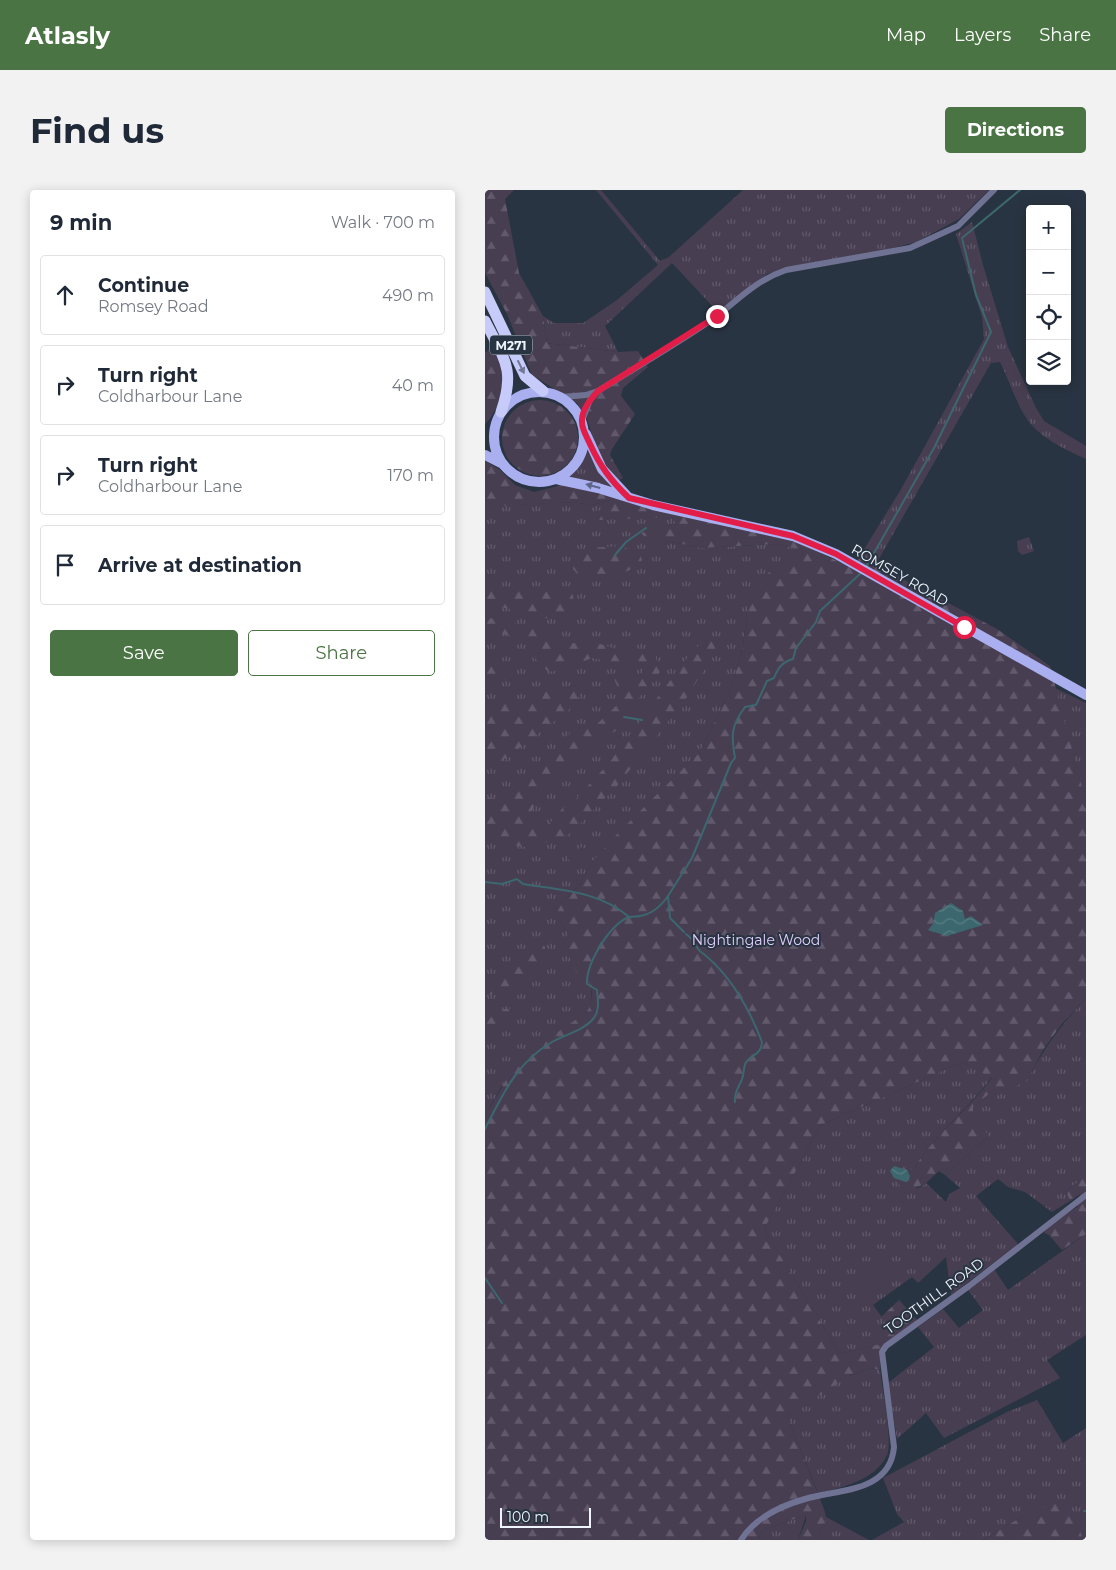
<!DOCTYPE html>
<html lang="en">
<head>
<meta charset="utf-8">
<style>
  :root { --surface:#fff; --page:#f2f2f3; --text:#1f2937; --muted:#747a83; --line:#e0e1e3; --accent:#4a7443 }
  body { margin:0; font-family:Montserrat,sans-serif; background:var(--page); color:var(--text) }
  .controls { position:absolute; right:15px; top:15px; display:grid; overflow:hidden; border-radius:5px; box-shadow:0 2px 12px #0003 }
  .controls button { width:45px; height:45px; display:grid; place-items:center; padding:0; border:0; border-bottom:1px solid var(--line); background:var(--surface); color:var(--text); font:25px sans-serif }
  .scale { position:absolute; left:15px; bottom:12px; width:91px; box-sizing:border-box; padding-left:5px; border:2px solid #eef5fe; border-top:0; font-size:14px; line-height:18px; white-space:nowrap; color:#eef5fe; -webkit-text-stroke:4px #293442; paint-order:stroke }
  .stop { position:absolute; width:15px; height:15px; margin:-11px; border:4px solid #e11d48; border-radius:50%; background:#fff }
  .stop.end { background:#e11d48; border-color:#fff; box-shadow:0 1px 5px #0008 }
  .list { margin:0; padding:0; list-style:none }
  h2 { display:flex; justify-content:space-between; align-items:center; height:65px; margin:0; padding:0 20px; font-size:21px }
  h2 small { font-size:16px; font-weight:400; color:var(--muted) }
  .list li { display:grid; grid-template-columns:32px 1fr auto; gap:15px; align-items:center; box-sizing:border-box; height:80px; margin:0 10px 10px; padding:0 10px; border:1px solid var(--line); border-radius:5px }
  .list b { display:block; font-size:19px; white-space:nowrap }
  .list p { margin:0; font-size:16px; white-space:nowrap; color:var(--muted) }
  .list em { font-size:16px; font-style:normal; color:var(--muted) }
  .actions { display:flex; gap:10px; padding:15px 20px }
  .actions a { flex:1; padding:11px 0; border:1px solid var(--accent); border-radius:5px; text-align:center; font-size:18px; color:var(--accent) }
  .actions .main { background:var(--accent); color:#fff }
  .icon { flex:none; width:28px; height:28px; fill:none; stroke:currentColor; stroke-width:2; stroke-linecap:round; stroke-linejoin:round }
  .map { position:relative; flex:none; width:601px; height:1350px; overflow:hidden; border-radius:5px }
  header { display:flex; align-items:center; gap:30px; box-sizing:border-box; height:70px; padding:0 25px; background:var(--accent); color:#fff }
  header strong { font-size:24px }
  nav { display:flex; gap:28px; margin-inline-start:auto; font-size:18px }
  .intro { display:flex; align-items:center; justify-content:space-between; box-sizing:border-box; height:120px; padding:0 30px }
  h1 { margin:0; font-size:35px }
  .button { padding:12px 22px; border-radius:5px; background:var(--accent); color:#fff; font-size:18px; font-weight:700 }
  main { display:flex; gap:30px; padding:0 30px }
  aside { flex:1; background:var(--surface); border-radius:5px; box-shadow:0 2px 12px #0003 }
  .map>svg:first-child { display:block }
  .grass { fill:url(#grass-tufts) }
  .forest { fill:url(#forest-firs) }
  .park { fill:#473e52 }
  .water { fill:url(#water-waves) }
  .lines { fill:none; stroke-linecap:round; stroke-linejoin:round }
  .stream { stroke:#3c676e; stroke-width:2 }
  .street { stroke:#6f7292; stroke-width:6 }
  .primary { stroke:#aaaff0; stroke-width:10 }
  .highway { stroke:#c7cbfa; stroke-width:11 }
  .oneway { fill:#707895 }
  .oneway2 { fill:#5d6588 }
  .route { stroke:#e11d48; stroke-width:6 }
  .labels { text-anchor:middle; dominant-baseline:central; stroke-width:4; stroke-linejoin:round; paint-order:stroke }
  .shield { fill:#293442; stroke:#b3bbc6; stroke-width:1 }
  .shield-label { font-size:12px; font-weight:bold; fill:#eef5fe }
  .street-label { font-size:14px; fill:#eef5fe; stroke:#293442 }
  .park-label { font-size:14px; fill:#e2cffc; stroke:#293442 }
</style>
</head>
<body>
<header>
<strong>Atlasly</strong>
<nav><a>Map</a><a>Layers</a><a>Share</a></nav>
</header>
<div class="intro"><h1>Find us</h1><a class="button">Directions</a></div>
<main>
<aside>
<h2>9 min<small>Walk · 700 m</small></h2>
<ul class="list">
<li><svg class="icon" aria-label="ahead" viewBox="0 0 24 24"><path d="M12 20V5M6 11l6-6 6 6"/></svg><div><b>Continue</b><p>Romsey Road</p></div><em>490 m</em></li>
<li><svg class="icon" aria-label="right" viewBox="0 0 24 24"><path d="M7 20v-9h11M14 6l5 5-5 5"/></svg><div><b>Turn right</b><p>Coldharbour Lane</p></div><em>40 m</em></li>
<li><svg class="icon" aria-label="right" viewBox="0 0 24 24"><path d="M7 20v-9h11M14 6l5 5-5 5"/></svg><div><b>Turn right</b><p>Coldharbour Lane</p></div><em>170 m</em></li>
<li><svg class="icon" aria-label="arrive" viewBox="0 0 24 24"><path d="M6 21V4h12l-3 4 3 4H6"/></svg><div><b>Arrive at destination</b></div></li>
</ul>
<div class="actions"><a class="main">Save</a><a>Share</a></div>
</aside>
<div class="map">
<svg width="601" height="1350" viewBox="0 0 601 1350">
  <defs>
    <pattern id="grass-tufts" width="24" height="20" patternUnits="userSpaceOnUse" patternTransform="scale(1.25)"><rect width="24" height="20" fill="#473e52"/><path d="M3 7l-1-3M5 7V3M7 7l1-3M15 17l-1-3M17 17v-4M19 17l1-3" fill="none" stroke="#625a6c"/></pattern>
    <pattern id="forest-firs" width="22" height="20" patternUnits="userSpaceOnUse" patternTransform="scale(1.25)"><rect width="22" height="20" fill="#473e52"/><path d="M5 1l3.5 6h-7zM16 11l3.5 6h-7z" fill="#625a6c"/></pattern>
    <pattern id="water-waves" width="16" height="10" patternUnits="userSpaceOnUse" patternTransform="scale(1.25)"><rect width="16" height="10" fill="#3c676e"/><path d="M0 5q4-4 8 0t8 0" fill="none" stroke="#587d84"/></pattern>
  </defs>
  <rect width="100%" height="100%" fill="#293442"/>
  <path class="grass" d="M 111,0 L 116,0 L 175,71 L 184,67 L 258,0 L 504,0 L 474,29 L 431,52 L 396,61 L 302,78 L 282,84 L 232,121 L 187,73 L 120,136 L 133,162 L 62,153 L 58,126 L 69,133 L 98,133 L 132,110 L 173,75 Z
    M 487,32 L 498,75 L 523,157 L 551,218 L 559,231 L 601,256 L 601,269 C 579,259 553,247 540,226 C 530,210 524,190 515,172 L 506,173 L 391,374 L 375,366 L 415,301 L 499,149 L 497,127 L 471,44 Z
    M 102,257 L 106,268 L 126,297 L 81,286 L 94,273 Z
    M 0,290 L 3,292 L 2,316 L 88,312 L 107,315 L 127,310 L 129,318 L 164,327 L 188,327 L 191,334 L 157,343 L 164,351 L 182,351 L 217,358 L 290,354 L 318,360 L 317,367 L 262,422 L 258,456 L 247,496 L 215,562 L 108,671 L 93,697 L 77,713 L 74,729 L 83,743 L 83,764 L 106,794 L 107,815 L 101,823 L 16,897 L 0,926 Z
    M 544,347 L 549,361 L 537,365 L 533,361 L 532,351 Z
    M 570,498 L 601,513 L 601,612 Z
    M 601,808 L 601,986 L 581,1001 L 585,1011 L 567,1022 L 540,1002 L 523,997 L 513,989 L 491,1006 L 533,1054 L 466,1105 L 461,1067 L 433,1093 L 427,1087 L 388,1115 L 407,1141 L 395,1154 L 355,1164 L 279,1039 L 336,935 L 477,872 L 507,887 C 482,920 449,945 428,980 L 432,999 L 441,993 L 461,1012 L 464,1004 L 475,998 L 460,985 L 503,947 L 488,926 L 488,917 L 505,903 L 542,891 C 558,859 577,834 601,808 Z
    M 601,1044 L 601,1145 L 562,1170 L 575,1188 L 459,1248 L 441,1223 L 412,1249 L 403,1193 L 449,1157 L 433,1137 L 458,1119 L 474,1138 L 498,1120 L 483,1100 L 509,1079 L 523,1100 Z
    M 386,1178 L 395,1180 C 397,1198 408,1251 402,1265 C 391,1290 356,1298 333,1303 L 302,1226 L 359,1188 Z
    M 552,1210 L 578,1253 L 601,1238 L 601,1350 C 587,1339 596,1326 575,1312 L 533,1329 L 498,1350 L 387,1350 L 419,1332 L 412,1324 L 398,1288 L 522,1222 Z
    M 321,1325 L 313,1350 L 273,1350 L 278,1340 Z
    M 341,1327 L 384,1350 L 333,1350 Z"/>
  <path class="forest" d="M 0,0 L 29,0 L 20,9 L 34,83 L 58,126 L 62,153 L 133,162 L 153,161 L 163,177 L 138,198 L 136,206 L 150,224 L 127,259 L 125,265 L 138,288 L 132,291 L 114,267 L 102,229 L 92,213 L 47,185 L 22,124 L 0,83 Z
    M 9,156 C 12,164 18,174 19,182 C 21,200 12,222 0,234 L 0,163 Z
    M17 248a38 38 0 1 1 76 0a38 38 0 1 1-76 0Z
    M 0,271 L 14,279 L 30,295 L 49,302 L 77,295 L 96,299 L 306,349 L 367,378 L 375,366 L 512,439 L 565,476 L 601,612 L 601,808 L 576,835 L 558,860 L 542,891 L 509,907 L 505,903 L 488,917 L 488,926 L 504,946 L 460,985 L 454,981 L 441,993 L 422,1002 L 402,983 L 405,976 L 412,973 L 428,980 C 449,945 482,921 507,888 L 477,872 L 336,935 L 279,1039 L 355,1164 L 395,1154 L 407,1141 L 396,1127 L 414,1110 L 432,1130 L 396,1160 L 395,1180 L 386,1178 L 366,1185 L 302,1226 L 339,1319 L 341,1327 L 333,1350 L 313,1350 L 321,1331 L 321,1325 L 278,1340 L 273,1350 L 0,1350 L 0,926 L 25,883 L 43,862 L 101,823 C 109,812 109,800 102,788 L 96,790 L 83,764 L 83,743 L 74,729 L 73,721 L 77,713 L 93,697 L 108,671 L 135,641 L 215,562 L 247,496 L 258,456 L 262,422 L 268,403 L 280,386 L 293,374 L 317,367 L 318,360 L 290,354 L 217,358 L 182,351 L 164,351 L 156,343 L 191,334 L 188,327 L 114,330 L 109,321 L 128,318 L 127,310 L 107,315 L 88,312 L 12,316 L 0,321 L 3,292 L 0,290 Z
    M 136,356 L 155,364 L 157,370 C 143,389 115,384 94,386 L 88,379 L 87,364 L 103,358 Z
    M 0,388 C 29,411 67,385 88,405 L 89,416 L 84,426 L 73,429 L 59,428 L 0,413 Z
    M 0,427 L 46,437 L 83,453 L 112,453 L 144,463 L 152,461 L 170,465 L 175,482 L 147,516 L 143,526 L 132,540 L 83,574 L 68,592 L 48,618 L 43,630 L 52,637 L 63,635 L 77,619 L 88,612 L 123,574 L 208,460 L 223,449 L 228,451 L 231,460 L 202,507 L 132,596 L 86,643 L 75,649 L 41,657 L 26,655 L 0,647 L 0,607 L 20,611 L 26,608 L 60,573 L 87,541 L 110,536 L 131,516 L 134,500 L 129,489 L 157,483 L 157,474 L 125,472 L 107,468 L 78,479 L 64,482 L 50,470 L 52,460 L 40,447 L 0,442 Z
    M 0,472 L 26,483 L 26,489 L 0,491 Z
    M 94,493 L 97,494 L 98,499 L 89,515 L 78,525 L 15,572 L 0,575 L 0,519 Z
    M 96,657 L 101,659 L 90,676 L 88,676 L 82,667 Z
    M 55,752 L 60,757 C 60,762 61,769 59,773 C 52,792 17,800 0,806 L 0,790 L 20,778 L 47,755 Z
    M 30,818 L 33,821 L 31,826 L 0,849 L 0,831 L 20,819 Z
    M 601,986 L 601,1044 L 577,1060 L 564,1045 L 559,1043 L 561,1037 L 592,1017 L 595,1004 L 585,1011 L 581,1001 Z
    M 571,1312 L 576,1312 C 594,1325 588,1335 600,1350 L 498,1350 L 533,1329 Z"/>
  <path class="park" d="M 397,1065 L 408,1080 L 380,1102 L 369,1087 Z"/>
  <path class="water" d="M 466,713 L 478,721 L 480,729 L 486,726 L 498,735 L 462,746 L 443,740 L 448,734 L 450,723 Z
    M 409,976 L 422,980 L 425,986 L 424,990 L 421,992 L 409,988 L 405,981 Z"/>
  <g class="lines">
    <path class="stream" d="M 130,365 L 141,352 L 161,338
      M 381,377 L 449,258 L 506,142 L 491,105 L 477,48 L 535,0
      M 139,527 L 157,530
      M 0,692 L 17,694 L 32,689 L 38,694 C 75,700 114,701 144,727
      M 199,742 L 185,728 L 183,706 L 207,668 L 246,573 L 250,568 C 246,545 246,536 260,517 L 271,515 L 282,491 L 289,488 C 293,478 297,472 308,469 L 311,458 L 331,432 L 335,421 L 376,383
      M 201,744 C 210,750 210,757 215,761 C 244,783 264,818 277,852 C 277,863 269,864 263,870 C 257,875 260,883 257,889 C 254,898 249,901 250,912
      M 0,939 C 18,904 32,872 67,852 C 79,845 99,840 108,829 C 115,821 113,810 112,800 L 102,794 C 101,774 124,735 144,727 C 147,726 152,727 155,726 C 168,724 176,716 183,706
      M 0,1088 L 17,1113
      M 599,1321 L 601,1321"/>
    <path class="street" d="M 76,207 L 101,205 L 113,201 C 150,178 188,156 225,131 C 253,111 267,92 301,80 L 425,58 L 473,36 L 509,0
      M 97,231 L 105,210 L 112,202
      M 256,1350 C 270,1328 295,1316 320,1309 C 353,1299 405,1303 409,1257 L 397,1162 L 401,1156 L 484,1096 L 601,1005"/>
    <path class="primary" d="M9 247a45 45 0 1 1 90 0a45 45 0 1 1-90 0Z
      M 101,244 L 117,279 L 142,306
      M 0,265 L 16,273
      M 71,289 L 113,298 L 168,315 L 308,346 L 351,364 L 601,505"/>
    <path class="highway" d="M 0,102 L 40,186 L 58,201
      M 0,131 C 19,169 31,179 16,222"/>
  </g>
  <defs><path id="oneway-solid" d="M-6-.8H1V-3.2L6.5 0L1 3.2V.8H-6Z" transform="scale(1.25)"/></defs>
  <use class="oneway" href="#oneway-solid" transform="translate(36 177) rotate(64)"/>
  <use class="oneway2" href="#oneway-solid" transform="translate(108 296) rotate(-165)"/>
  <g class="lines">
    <path class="route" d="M 232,126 L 113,201 C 106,209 96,220 97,232 C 97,240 102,247 105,254 C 115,276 126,291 144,308 L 308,346 L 351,364 L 479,437"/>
  </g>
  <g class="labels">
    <rect class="shield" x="5" y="145.5" width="42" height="19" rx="4"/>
    <g class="shield-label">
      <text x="26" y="155">M271</text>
    </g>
    <g class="street-label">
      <text transform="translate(415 385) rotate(30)">ROMSEY ROAD</text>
      <text transform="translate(449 1106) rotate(-36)">TOOTHILL ROAD</text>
    </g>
    <g class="park-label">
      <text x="271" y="750">Nightingale Wood</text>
    </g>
  </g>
</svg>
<div class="controls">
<button>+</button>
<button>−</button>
<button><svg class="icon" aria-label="locate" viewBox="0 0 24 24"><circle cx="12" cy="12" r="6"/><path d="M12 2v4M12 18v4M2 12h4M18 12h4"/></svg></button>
<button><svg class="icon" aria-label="layers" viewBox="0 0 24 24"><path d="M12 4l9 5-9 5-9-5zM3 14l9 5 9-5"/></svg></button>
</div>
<div class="scale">100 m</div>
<div class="stop" style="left:479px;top:437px"></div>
<div class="stop end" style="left:232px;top:126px"></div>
</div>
</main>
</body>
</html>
